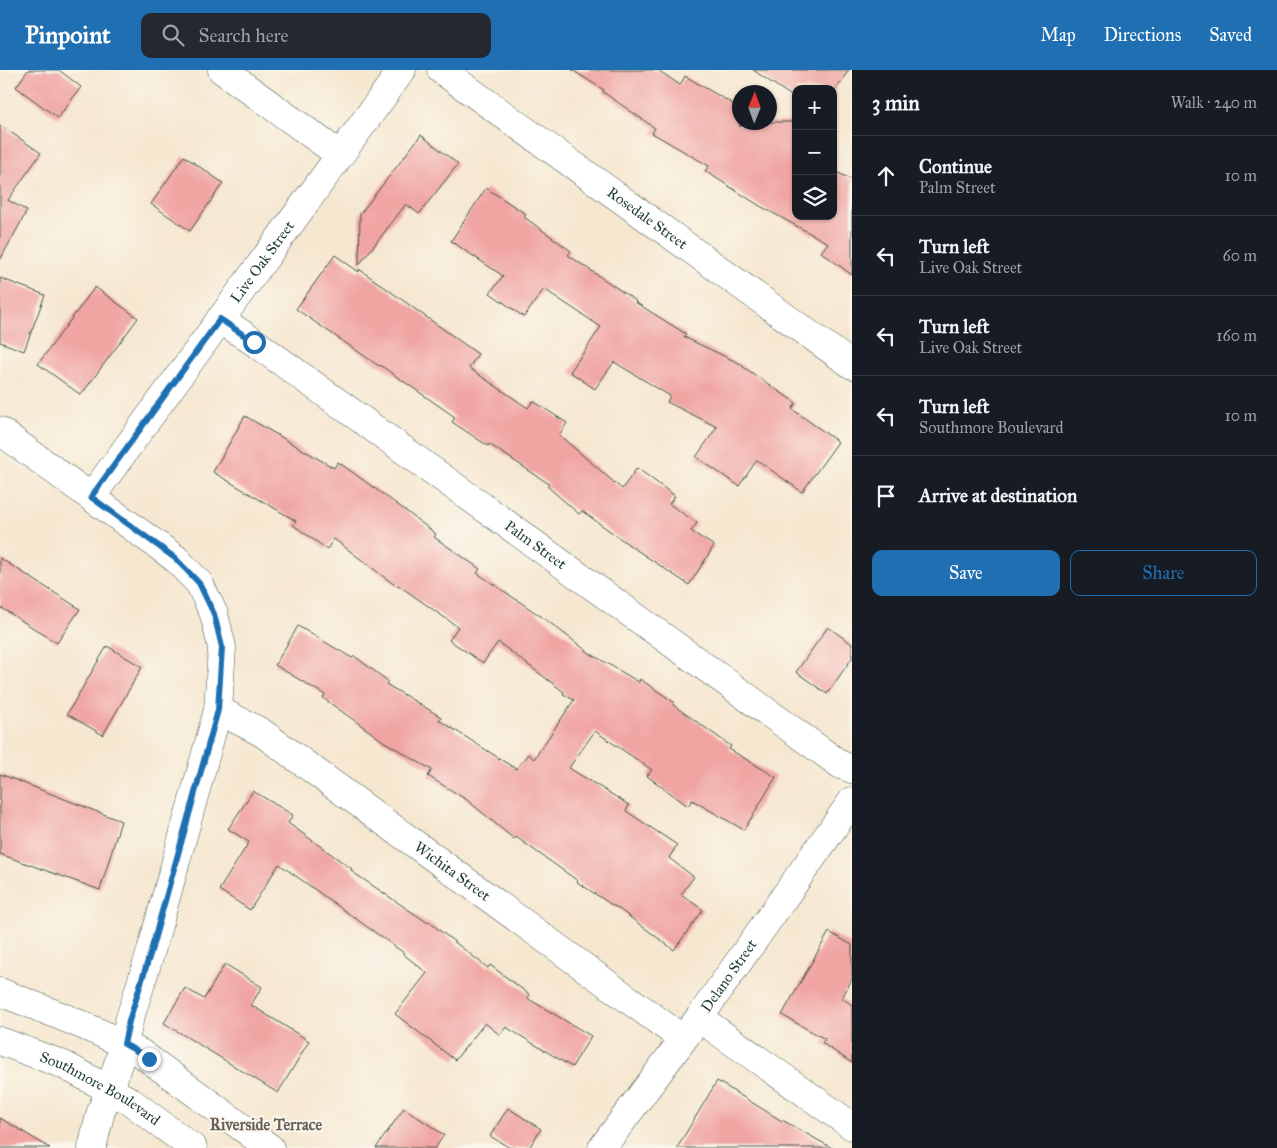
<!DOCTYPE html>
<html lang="en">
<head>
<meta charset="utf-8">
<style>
  :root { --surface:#171b24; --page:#242831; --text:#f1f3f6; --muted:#9ea1a6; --line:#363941; --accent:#1f6fb2 }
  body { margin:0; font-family:"IM FELL Great Primer",serif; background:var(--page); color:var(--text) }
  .controls { position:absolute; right:15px; top:15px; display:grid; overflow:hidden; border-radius:10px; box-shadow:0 1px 4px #0004 }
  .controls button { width:45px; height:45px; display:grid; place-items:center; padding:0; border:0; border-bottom:1px solid var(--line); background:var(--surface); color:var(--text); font:25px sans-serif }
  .compass { position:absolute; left:732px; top:15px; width:45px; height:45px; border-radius:50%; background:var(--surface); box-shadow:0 1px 4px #0004; rotate:1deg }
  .stop { position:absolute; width:15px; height:15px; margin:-11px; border:4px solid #1f6fb2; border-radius:50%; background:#fff }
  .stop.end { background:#1f6fb2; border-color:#fff; box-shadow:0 1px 5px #0008 }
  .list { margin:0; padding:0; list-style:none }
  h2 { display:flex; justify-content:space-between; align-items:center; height:65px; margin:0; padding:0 20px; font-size:21px }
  h2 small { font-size:16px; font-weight:400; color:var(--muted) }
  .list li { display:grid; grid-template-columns:32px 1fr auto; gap:15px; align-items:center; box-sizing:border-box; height:80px; padding:0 20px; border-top:1px solid var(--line) }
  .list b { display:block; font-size:19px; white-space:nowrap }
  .list p { margin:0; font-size:16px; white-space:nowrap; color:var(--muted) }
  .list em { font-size:16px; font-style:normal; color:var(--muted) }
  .actions { display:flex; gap:10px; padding:15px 20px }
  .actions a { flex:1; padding:11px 0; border:1px solid var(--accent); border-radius:10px; text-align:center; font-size:18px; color:var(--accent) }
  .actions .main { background:var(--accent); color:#fff }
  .icon { flex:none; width:28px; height:28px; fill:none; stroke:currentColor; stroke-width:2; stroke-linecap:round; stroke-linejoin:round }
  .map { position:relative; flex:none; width:852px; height:1078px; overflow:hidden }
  header { display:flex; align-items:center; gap:30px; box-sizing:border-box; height:70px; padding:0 25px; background:var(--accent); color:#fff }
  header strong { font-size:24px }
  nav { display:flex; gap:28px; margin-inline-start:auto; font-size:18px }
  .search { width:350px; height:45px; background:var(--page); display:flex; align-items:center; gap:12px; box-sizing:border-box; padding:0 18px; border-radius:10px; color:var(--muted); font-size:19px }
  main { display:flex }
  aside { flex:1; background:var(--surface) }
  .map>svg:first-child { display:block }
  .building { fill:#f0a5a3 }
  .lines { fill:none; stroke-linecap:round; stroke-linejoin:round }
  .minor-casing { stroke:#3f564b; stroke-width:29 }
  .tertiary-casing { stroke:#3f564b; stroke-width:29 }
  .minor { stroke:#fff; stroke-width:28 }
  .tertiary { stroke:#fff; stroke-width:28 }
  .route { stroke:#1f6fb2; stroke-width:6 }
  .labels { text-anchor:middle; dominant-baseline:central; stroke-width:4; stroke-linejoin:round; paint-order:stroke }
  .street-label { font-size:15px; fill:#1f3d34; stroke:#fbf7ec }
  .neighbourhood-label { font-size:16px; font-weight:bold; fill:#68615b; stroke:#fbf7ec }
</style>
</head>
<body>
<header>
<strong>Pinpoint</strong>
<div class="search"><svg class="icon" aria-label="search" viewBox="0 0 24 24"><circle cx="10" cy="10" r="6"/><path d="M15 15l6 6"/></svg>Search here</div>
<nav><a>Map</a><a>Directions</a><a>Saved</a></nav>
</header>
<main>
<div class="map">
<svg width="852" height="1078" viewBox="0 0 852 1078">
  <rect width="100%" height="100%" fill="#fbf7ec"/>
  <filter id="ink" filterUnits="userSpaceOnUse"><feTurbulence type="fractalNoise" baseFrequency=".02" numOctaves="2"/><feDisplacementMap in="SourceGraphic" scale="10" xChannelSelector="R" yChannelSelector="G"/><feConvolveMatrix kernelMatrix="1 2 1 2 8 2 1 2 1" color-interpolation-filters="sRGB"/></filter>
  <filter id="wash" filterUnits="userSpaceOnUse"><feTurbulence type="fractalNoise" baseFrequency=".0096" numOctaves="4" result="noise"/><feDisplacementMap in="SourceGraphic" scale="20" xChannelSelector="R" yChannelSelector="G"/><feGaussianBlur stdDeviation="1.12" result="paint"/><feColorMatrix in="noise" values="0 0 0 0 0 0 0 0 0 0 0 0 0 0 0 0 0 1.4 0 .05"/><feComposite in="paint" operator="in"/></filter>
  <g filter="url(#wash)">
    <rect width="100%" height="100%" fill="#f6e7d0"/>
    <g id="blocks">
      <path class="building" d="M 28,0 L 59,0 L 81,17 L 58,48 L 16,17 Z
        M 572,0 L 658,0 L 680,15 L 685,6 L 740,38 L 740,57 L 743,52 L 796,52 L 796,146 L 833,146 L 833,100 L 852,110 L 852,205 L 821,182 L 828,173 L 760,136 L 705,101 L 709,96 L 652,63 L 655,58 L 603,22 L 604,20 Z
        M 753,0 L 849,0 L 833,23 L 833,19 L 796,19 L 796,29 Z
        M 0,55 L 41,83 L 8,130 L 27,141 L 0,190 Z
        M 421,65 L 458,94 L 419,144 L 406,134 L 359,195 L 360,144 Z
        M 184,86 L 223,113 L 190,161 L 151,134 Z
        M 486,118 L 526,144 L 524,147 L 571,181 L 568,185 L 636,231 L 635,232 L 686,264 L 684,267 L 743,295 L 742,296 L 796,333 L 792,339 L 838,372 L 802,422 L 757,390 L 739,416 L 696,387 L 717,357 L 667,332 L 670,326 L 614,292 L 595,319 L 570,302 L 601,257 L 544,219 L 524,247 L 490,223 L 503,206 L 451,171 Z
        M 335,185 L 359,202 L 359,199 L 478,284 L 469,298 L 528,338 L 533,331 L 567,353 L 559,365 L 622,419 L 637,398 L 675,426 L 669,434 L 697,453 L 691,461 L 714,476 L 689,515 L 632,477 L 582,441 L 579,444 L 547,416 L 549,414 L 489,374 L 488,376 L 452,352 L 455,347 L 380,295 L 379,296 L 296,239 Z
        M 0,208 L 45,225 L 24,281 L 0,272 Z
        M 95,217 L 138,248 L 81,325 L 38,294 Z
        M 245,346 L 334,398 L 338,392 L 398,435 L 436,464 L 434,467 L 480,499 L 477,503 L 545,549 L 591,584 L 639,612 L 640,609 L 675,633 L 673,635 L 731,676 L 729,679 L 776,707 L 744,760 L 692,730 L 688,736 L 647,706 L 652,700 L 595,661 L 569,698 L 629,735 L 626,741 L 677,775 L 669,788 L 694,807 L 681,824 L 703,840 L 674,880 L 615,836 L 615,837 L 577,812 L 578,811 L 516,767 L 514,769 L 467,730 L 428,706 L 432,700 L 383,671 L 323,628 L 325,625 L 275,595 L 298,556 L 352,588 L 354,586 L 388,611 L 386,614 L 441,647 L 439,650 L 516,699 L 528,684 L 534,689 L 574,630 L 563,624 L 564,622 L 498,572 L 483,593 L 449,570 L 458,557 L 398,515 L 396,516 L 334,469 L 327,479 L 293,455 L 296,451 L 213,402 Z
        M 0,488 L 80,539 L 57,573 L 0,537 Z
        M 828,557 L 852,574 L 852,588 L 827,624 L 796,602 Z
        M 107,576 L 142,597 L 103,665 L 67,644 Z
        M 0,704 L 121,751 L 100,820 L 0,784 Z
        M 253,721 L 293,745 L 288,753 L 352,799 L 351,801 L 428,853 L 429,852 L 488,898 L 490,895 L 530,925 L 527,928 L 591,966 L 572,997 L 506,957 L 500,965 L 485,953 L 455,990 L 395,944 L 427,903 L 403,884 L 404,883 L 279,794 L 250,840 L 219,820 L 249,772 L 228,759 Z
        M 829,862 L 852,875 L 852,909 L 842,928 L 852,935 L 852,993 L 822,973 L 825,969 L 782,945 Z
        M 225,894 L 262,917 L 251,935 L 309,971 L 278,1023 L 164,953 L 185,918 L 204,929 Z
        M 717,1011 L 782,1051 L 782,1050 L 832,1078 L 677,1078 Z
        M 404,1038 L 444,1065 L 435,1078 L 376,1078 Z
        M 508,1038 L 541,1059 L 529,1078 L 510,1078 L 490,1066 Z
        M 0,1048 L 50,1078 L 0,1078 Z"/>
    </g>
  </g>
  <g filter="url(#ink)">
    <use href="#blocks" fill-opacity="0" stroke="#3f564b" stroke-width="1"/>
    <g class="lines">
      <g class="minor-casing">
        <g id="minor">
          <path d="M 222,0 L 340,85"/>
          <path id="s1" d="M 441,0 L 852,295"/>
          <path id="s2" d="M 220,249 L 254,272 L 841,695 L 852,699"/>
          <path d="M 0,361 L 175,488 L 199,513 L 214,544 L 222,577 L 218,640 L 151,881 L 129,951 L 124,974"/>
          <path id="s3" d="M 91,427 L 402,0"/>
          <path id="s4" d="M 218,640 L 261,662 L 683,969"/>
          <path d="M 699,948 L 852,1056"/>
          <path id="s5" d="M 602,1078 L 699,948 L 852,731"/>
        </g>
      </g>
      <g class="tertiary-casing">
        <g id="tertiary">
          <path d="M 0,922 C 48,941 97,959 142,984 L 270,1078"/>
          <path id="s6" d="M 0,971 L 64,995 L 110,1020 L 130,1031 L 193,1078"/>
          <path d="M 92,1078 L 101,1041 L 110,1020 L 124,974"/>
        </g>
      </g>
      <use href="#minor" class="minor"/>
      <use href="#tertiary" class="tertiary"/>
    </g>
  </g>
  <g class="lines" filter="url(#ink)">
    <path class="route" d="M 149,989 L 142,984 L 124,974 L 129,951 L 151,881 L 218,640 L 222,577 L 214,544 L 199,513 L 175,488 L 91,427 L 220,249 L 254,272"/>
  </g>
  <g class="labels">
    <g class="street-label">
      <text stroke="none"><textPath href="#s1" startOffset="254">Rosedale Street</textPath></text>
      <text stroke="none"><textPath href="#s3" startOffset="291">Live Oak Street</textPath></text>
      <text stroke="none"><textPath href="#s2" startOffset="388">Palm Street</textPath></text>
      <text stroke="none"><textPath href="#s4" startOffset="285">Wichita Street</textPath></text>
      <text stroke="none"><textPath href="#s5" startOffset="214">Delano Street</textPath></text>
      <text stroke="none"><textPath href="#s6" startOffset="111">Southmore Boulevard</textPath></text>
    </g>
    <g class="neighbourhood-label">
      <text x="266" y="1054">Riverside Terrace</text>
    </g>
  </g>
</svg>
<div class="controls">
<button>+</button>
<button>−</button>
<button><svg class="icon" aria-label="layers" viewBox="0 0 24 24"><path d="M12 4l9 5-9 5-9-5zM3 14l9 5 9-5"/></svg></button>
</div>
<svg class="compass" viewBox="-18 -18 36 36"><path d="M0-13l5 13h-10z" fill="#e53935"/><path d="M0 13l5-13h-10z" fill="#9ea1a6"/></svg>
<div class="stop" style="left:254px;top:272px"></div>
<div class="stop end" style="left:149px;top:989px"></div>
</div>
<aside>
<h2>3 min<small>Walk · 240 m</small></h2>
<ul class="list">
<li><svg class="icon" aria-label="ahead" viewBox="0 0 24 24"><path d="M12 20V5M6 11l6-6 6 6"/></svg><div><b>Continue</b><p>Palm Street</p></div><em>10 m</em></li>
<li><svg class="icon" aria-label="left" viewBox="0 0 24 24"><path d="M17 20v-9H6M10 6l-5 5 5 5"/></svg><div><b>Turn left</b><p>Live Oak Street</p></div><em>60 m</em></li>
<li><svg class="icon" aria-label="left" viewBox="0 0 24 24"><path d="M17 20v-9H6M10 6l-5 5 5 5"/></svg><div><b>Turn left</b><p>Live Oak Street</p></div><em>160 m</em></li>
<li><svg class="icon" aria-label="left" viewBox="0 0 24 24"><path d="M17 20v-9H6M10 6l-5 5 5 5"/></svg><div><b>Turn left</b><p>Southmore Boulevard</p></div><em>10 m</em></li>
<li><svg class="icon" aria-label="arrive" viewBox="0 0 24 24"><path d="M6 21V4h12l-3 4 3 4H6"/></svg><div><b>Arrive at destination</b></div></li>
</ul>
<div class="actions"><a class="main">Save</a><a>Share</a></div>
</aside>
</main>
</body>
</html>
